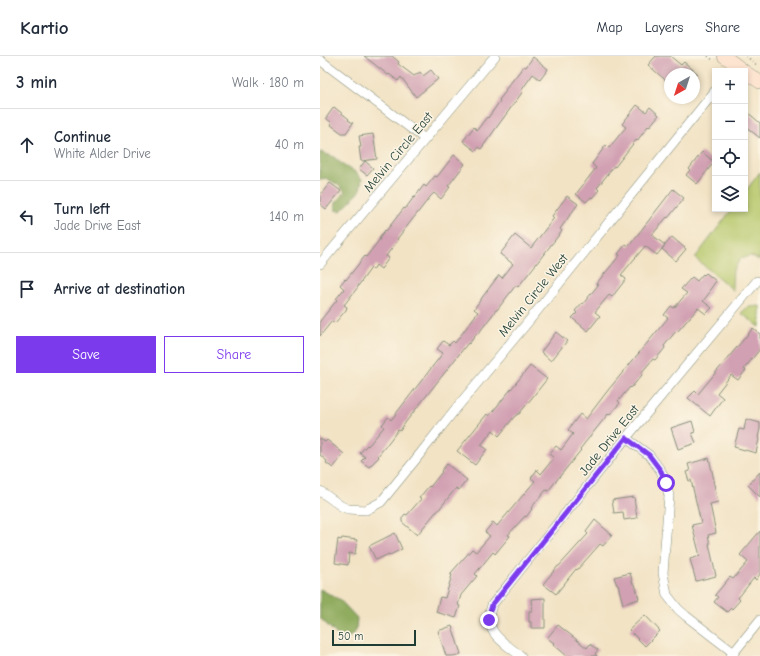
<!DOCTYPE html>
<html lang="en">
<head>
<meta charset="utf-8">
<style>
  :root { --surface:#fff; --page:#f6f6f7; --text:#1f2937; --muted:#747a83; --line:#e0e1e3; --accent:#7c3aed }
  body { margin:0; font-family:"Comic Neue",sans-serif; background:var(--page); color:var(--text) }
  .controls { position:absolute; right:12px; top:12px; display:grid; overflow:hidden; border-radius:0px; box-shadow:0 2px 6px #0003 }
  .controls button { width:36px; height:36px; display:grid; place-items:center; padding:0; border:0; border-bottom:1px solid var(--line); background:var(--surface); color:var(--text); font:20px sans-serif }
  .compass { position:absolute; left:344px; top:12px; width:36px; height:36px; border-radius:50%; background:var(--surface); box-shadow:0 2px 6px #0003; rotate:219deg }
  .scale { position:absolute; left:12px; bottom:10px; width:84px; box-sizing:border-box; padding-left:4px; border:2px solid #1f3d34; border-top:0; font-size:11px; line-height:14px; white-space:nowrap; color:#1f3d34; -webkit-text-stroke:3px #fcf5e5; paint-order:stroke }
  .stop { position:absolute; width:12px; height:12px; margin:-9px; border:3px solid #7c3aed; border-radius:50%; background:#fff }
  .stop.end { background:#7c3aed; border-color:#fff; box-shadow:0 1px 4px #0008 }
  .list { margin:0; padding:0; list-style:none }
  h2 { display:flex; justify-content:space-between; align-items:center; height:52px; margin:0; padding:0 16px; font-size:17px }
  h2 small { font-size:13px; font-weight:400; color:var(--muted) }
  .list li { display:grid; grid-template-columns:26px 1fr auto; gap:12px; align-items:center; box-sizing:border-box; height:72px; padding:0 16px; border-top:1px solid var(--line) }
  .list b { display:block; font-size:15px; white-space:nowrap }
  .list p { margin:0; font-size:13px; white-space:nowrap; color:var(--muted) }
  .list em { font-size:13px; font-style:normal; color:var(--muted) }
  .actions { display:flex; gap:8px; padding:12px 16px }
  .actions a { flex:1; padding:9px 0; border:1px solid var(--accent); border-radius:0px; text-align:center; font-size:14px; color:var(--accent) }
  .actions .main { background:var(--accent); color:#fff }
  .icon { flex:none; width:22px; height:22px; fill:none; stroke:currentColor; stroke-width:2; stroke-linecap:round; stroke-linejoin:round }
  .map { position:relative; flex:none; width:440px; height:600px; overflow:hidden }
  header { display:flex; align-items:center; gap:24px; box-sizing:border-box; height:56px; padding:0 20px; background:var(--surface); border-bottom:1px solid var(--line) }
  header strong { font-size:19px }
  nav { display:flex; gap:22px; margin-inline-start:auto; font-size:14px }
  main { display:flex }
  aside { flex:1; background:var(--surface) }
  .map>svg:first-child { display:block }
  .green { fill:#b6c76a; stroke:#6a824f }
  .forest { fill:#90ac5e; stroke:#587449 }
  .building { fill:#d1a0b2 }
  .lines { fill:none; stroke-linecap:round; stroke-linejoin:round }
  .street-casing { stroke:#88907c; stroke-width:10 }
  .secondary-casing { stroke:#88907c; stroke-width:14 }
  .path { stroke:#88907c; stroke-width:2; stroke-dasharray:1 3; stroke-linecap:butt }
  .street { stroke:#fff; stroke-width:9 }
  .secondary { stroke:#fde4d1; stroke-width:13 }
  .route { stroke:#7c3aed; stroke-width:5 }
  .labels { text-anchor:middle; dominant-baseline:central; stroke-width:3; stroke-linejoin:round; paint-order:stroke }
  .street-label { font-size:13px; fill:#1f3d34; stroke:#fcf5e5 }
</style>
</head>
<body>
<header>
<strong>Kartio</strong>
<nav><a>Map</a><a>Layers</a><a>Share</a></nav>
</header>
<main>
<aside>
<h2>3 min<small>Walk · 180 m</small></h2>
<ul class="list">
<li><svg class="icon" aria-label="ahead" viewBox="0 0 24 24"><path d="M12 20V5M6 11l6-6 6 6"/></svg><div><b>Continue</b><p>White Alder Drive</p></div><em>40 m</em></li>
<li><svg class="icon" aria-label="left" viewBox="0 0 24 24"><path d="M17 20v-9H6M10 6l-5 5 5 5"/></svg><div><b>Turn left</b><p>Jade Drive East</p></div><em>140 m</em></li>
<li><svg class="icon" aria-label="arrive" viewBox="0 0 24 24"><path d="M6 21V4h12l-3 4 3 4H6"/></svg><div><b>Arrive at destination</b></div></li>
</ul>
<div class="actions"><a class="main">Save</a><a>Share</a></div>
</aside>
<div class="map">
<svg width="440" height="600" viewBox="0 0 440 600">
  <rect width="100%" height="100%" fill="#fcf5e5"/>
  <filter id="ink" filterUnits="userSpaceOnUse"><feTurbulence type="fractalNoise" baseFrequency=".025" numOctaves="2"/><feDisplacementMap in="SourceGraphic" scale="8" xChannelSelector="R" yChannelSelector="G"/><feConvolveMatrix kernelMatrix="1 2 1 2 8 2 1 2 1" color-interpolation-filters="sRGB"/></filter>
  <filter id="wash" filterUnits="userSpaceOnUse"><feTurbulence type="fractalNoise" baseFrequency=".012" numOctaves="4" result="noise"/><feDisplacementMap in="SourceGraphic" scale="16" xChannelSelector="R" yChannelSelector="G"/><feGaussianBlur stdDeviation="0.9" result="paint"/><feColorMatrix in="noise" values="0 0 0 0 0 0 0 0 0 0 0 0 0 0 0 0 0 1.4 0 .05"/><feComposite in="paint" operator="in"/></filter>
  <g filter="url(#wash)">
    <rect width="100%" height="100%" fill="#f2e3c5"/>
    <path class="green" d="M 440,116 L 440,204 L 431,200 L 421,202 L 413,214 L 412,228 L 413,234 L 375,202 L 412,153 L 425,153 L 425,136 Z
      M 440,250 L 440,271 L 421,257 L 428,251 Z"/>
    <path class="forest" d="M 0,96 L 14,101 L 24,110 L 34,115 L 42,123 L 40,134 L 31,145 L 21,155 L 15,154 C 14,145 20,142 25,136 L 18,129 L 8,123 L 0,124 Z
      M 0,533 L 20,544 L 37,562 L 36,575 L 28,582 L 18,580 L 0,562 Z"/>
    <g id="blocks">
      <path class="building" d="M 44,0 L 72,0 L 79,6 L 78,8 L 94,20 L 100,16 L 103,20 L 111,14 L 118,23 L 96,41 L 81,21 L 78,25 L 69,18 L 68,19 Z
        M 336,0 L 350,0 L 361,9 L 364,6 L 378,18 L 350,18 L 350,28 L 328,9 Z
        M 213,1 L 228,13 L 220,24 L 213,18 L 201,35 L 202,36 L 201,38 L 179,68 L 161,93 L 159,91 L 156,95 L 143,85 L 154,71 L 157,74 L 167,61 L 168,62 L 180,45 L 179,44 L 186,35 L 185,34 L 204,10 L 206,11 Z
        M 317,49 L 326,56 L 330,51 L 339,59 L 329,71 L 328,70 L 317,85 L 316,84 L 295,111 L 294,110 L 277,132 L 279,134 L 272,142 L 271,141 L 266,146 L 256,138 L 276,112 L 272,108 L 286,89 L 289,92 L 306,71 L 302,68 Z
        M 14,51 L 29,63 L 28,64 L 33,67 L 26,77 L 22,77 L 11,69 L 12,67 L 6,62 Z
        M 425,54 L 440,67 L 440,82 L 425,70 Z
        M 53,78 L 57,103 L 41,105 L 39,91 L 41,91 L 39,80 Z
        M 382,96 L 394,106 L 377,128 L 366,119 L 370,114 L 369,113 Z
        M 134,99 L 145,108 L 128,130 L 130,131 L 121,143 L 114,137 L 110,141 L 77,183 L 78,184 L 66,200 L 69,202 L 61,213 L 56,209 L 53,214 L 51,212 L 38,230 L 38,231 L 24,249 L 27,251 L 26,254 L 15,267 L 12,265 L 0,280 L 0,265 L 17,244 L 16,243 L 24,233 L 20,229 L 25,223 L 26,224 L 45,200 L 46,201 L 60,183 L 59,183 L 65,174 L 66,175 L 84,152 L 85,153 L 94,141 L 94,142 L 104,129 L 106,131 L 115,120 L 117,121 Z
        M 45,105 L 53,112 L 47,119 L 39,113 Z
        M 10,127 L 21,135 L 6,153 L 0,148 L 0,139 Z
        M 353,133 L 364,142 L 348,162 L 347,161 L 332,179 L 345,189 L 337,199 L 325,190 L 301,219 L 306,223 L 292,241 L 289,239 L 275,256 L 280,260 L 268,275 L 252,262 L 257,257 L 255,255 L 262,247 L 263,248 L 278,229 L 276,228 L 300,199 L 298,198 L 306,188 L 309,190 Z
        M 247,140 L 258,148 L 240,173 L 242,175 L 198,231 L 196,229 L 177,254 L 176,254 L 158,278 L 157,277 L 149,288 L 148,287 L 85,367 L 80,375 L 78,374 L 58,400 L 59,401 L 49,411 L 41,405 L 45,401 L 40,397 L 47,389 L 48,390 L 64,371 L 62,369 L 68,361 L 71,364 L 123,297 L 117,293 L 123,285 L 129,289 L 133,285 L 135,287 L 158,256 L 154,253 L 164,239 L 179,219 L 182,222 L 193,208 L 180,198 L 195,179 L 211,192 L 234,162 L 232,160 Z
        M 352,181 L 366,193 L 356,205 L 342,193 Z
        M 386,217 L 396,225 L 389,235 L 390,236 L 383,245 L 392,252 L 386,258 L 378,252 L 357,276 L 356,275 L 344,290 L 345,292 L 335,304 L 333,303 L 321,317 L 322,319 L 311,332 L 310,331 L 298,345 L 300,347 L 289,359 L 288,358 L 260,393 L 261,394 L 228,435 L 226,434 L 211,452 L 212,453 L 206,461 L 205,460 L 188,479 L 190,480 L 175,498 L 173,496 L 155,518 L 157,520 L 141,539 L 138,549 L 140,550 L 136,562 L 116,556 L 120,541 L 125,542 L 132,519 L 130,518 L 152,493 L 156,496 L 170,480 L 165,476 L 173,466 L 177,470 L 215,425 L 211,422 L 217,414 L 221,418 L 234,402 L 229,398 L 236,390 L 241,394 L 253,378 L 248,374 L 260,358 L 266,363 L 289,333 L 348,262 L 344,259 L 351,250 L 354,252 L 367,237 L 361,233 L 372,221 L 377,225 L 383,218 L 384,219 Z
        M 433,272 L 440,278 L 440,293 L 424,313 L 426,314 L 418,324 L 411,319 L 397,337 L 403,342 L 390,360 L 368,342 L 375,335 L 378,338 Z
        M 236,276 L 247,285 L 231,305 L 221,296 Z
        M 210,310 L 227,323 L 199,358 L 198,358 L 194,361 L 179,380 L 173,374 L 161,389 L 167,393 L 155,409 L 137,395 L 167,358 L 169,360 Z
        M 426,363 L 440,367 L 440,373 L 438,382 L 439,383 L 436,397 L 414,391 L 419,373 L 424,374 Z
        M 372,365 L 375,376 L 372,377 L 376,387 L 358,393 L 351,372 Z
        M 0,382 L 5,386 L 7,384 L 24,398 L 13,412 L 6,407 L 7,405 L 0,399 Z
        M 389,402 L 394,424 L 393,424 L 398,446 L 390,448 L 396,477 L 388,479 L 390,488 L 389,488 L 396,520 L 376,525 L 370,503 L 380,500 L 372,469 L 381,467 L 371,424 L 369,425 L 366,416 L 370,415 L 368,408 Z
        M 127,408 L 147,424 L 139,434 L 136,432 L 117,456 L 116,456 L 97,479 L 82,466 L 82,462 L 85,458 L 87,459 L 101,443 L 99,442 L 109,430 L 110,431 L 122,416 L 121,415 Z
        M 440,416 L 440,441 L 428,429 Z
        M 314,441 L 317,462 L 304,464 L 303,456 L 294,457 L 292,444 Z
        M 275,464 L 292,479 L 283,490 L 280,488 L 257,514 L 256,513 L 236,538 L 223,528 L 238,510 L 239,510 L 268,478 L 266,476 Z
        M 440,475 L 440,518 L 436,524 L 434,522 L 418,542 L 420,544 L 412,553 L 411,552 L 407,556 L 394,546 L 398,541 L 395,539 L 410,521 L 413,523 L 428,506 L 420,499 Z
        M 75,477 L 82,493 L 70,499 L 69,498 L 56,504 L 49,490 Z
        M 22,482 L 37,484 L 35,498 L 29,497 L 28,509 L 15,507 L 18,483 L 21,484 Z
        M 310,517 L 313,528 L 315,528 L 319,543 L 303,548 L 298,529 L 297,529 L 294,521 Z
        M 225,542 L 225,572 L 211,572 L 211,566 L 209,566 L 209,555 L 212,555 L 211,543 Z
        M 325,559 L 340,575 L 325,590 L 309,574 Z
        M 238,569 L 267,592 L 270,588 L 278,594 L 275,598 L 277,600 L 247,600 L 233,588 L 234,587 L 227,582 Z
        M 132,570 L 141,598 L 133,600 L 126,600 L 118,575 Z"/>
    </g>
  </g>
  <g filter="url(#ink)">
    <use href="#blocks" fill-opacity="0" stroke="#88907c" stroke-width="1"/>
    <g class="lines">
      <g class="street-casing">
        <path id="street" d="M 0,4 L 105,83
          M 0,208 L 175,0
          M 306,382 L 329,399 L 341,415 L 346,427 L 349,440 L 343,517 L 347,539 L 358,553 L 366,560 L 414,597
          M 0,435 L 21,450 L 28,453 L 46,454 L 61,446 L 96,403 L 133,356 L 208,266 L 395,35
          M 201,600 C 183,586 162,576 172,549 L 306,382 L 437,225
          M 411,600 L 440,564"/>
      </g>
      <g class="secondary-casing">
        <path id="secondary" d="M 404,0 L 424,15
          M 425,16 L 440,26"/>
      </g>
      <path class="path" d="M 388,0 L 393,4
        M 426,0 L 437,9"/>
      <use href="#street" class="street"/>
      <use href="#secondary" class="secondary"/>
    </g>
  </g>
  <g class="lines" filter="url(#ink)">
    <path class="route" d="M 169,564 L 170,556 L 172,549 L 306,382 L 329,399 L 341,415 L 346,427"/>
  </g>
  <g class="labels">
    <g class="street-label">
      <text transform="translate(78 96) rotate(-50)">Melvin Circle East</text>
      <text transform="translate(213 239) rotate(-51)">Melvin Circle West</text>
      <text transform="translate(289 384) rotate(-51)">Jade Drive East</text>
    </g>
  </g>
</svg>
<div class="controls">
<button>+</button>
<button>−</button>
<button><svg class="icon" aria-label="locate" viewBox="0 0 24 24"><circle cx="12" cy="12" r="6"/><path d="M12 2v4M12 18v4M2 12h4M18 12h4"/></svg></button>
<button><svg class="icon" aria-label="layers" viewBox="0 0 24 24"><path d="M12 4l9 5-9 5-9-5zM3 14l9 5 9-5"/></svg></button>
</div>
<svg class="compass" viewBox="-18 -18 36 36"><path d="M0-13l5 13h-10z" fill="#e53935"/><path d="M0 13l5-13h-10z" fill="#747a83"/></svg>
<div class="scale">50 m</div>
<div class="stop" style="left:346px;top:427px"></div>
<div class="stop end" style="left:169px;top:564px"></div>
</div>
</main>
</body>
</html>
